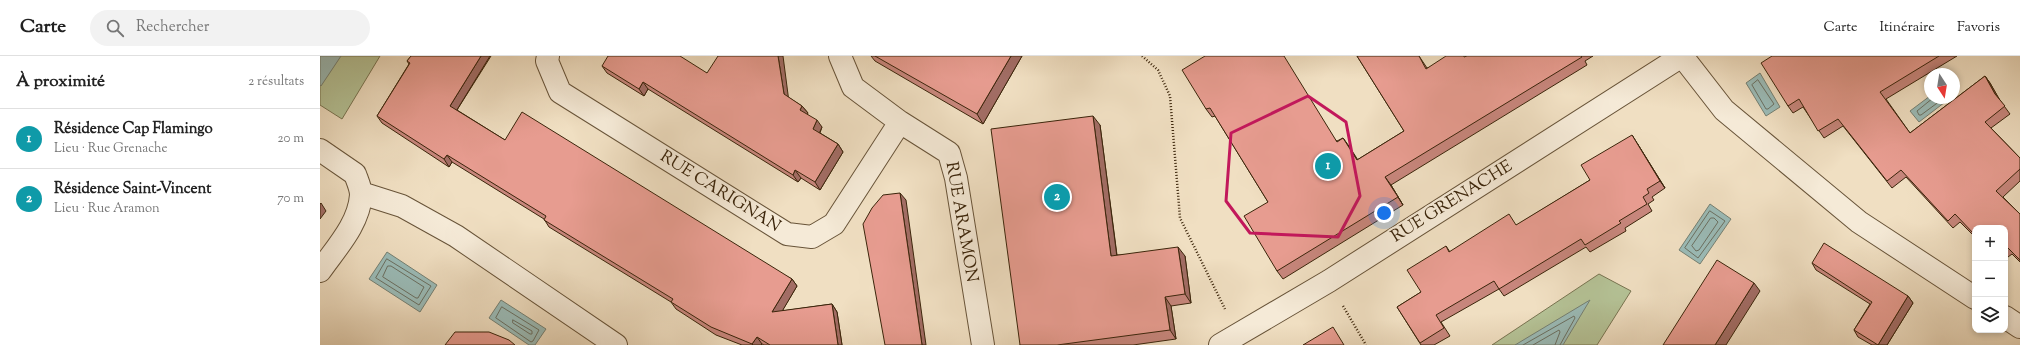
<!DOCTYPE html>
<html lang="fr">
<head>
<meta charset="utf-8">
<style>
  :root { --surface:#fff; --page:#f2f2f2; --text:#222; --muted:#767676; --line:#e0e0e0; --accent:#7c3aed }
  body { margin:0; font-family:"Sorts Mill Goudy",serif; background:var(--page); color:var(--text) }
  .controls { position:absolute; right:12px; bottom:12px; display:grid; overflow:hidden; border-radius:8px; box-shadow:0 2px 6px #0003 }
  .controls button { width:36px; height:36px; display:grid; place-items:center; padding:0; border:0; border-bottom:1px solid var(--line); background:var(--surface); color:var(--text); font:20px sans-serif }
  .compass { position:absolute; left:1604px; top:12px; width:36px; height:36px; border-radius:50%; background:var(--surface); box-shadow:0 2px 6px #0003; rotate:168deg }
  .you { position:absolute; left:1064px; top:157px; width:14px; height:14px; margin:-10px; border:3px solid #fff; border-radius:50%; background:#1a73e8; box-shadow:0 0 0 6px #1a73e833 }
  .badge { display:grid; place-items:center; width:26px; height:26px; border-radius:50%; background:var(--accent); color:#fff; font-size:13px; font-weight:700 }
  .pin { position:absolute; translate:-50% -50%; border:2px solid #fff; box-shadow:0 1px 4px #0006 }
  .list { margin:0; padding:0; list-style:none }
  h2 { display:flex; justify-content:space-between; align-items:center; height:52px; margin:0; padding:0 16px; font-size:17px }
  h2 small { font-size:13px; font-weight:400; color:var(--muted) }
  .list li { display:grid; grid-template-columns:26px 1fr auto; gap:12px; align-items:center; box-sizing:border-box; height:60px; padding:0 16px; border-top:1px solid var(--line) }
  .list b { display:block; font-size:15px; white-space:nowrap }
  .list p { margin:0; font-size:13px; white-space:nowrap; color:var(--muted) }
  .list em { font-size:13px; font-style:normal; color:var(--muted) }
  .icon { flex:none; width:22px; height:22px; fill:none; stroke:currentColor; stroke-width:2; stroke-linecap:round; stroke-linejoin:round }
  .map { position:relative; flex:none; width:1700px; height:289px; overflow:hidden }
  header { display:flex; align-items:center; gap:24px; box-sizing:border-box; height:56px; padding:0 20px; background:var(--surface); border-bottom:1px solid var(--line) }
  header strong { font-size:19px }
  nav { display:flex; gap:22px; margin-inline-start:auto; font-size:14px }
  .search { width:280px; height:36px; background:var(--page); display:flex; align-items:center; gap:10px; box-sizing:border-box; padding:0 14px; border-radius:22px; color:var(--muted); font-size:15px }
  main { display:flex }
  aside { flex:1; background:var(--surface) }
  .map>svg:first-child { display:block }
  .green { fill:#b5c397; stroke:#787451 }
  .water { fill:#9bbcb8; stroke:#758073 }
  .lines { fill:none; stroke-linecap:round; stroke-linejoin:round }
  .shore { stroke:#6b7062; stroke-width:1 }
  .street-casing { stroke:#685439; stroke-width:24 }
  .path { stroke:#3b250b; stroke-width:2.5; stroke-dasharray:1 2; stroke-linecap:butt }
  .street { stroke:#f5ead7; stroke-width:22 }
  .wall { fill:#c7867c; stroke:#3b250b }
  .shaded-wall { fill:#a26d65; stroke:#3b250b }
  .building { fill:#e79c90; stroke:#3b250b }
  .marked { fill:none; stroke:#c2185b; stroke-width:3; stroke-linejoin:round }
  .labels { text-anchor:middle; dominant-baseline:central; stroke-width:4; stroke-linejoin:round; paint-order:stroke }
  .street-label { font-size:17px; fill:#3b250b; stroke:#f5ead7 }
</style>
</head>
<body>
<header>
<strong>Carte</strong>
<div class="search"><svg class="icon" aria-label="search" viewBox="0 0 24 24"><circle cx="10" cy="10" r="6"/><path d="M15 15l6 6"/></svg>Rechercher</div>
<nav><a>Carte</a><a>Itinéraire</a><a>Favoris</a></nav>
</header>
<main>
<aside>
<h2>À proximité<small>2 résultats</small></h2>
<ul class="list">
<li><span class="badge" style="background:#0f9aa8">1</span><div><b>Résidence Cap Flamingo</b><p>Lieu · Rue Grenache</p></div><em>20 m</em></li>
<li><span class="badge" style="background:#0f9aa8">2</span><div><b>Résidence Saint-Vincent</b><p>Lieu · Rue Aramon</p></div><em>70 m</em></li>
</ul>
</aside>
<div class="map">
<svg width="1700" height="289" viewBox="0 0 1700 289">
  <rect width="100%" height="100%" fill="#f0dfc2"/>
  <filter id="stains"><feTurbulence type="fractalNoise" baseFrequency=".005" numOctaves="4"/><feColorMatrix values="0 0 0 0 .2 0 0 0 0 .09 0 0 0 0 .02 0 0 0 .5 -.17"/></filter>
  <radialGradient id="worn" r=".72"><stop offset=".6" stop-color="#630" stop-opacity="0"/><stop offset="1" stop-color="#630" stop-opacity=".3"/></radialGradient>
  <path class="green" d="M 0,0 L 60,0 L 22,63 L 0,49 Z
    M 1279,218 L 1311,235 L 1277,289 L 1172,289 Z"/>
  <path class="water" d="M 0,0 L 21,0 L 1,30 L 0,29 Z
    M 1440,17 L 1460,51 L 1446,60 L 1426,27 Z
    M 1610,40 L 1610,42 L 1629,43 L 1599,66 L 1590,55 Z
    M 1390,148 L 1411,163 L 1380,208 L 1359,194 Z
    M 67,196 L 117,229 L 100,256 L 49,223 Z
    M 181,244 L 226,273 L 215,289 L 209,289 L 169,262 Z
    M 1270,244 L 1243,289 L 1195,289 Z"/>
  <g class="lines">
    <path class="shore" d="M 1438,24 L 1454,48 L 1448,53 L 1446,53 L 1432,29 Z
      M 1613,42 L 1597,55 L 1599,59 L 1601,59 L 1624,42
      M 1390,155 L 1405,165 L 1378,202 L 1365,192 Z
      M 1391,162 L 1394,162 L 1398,166 L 1379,194 L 1376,195 L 1372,190 Z
      M 67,203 L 111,230 L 99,249 L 56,222 Z
      M 68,210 L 71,210 L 104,231 L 98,242 L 96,242 L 63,221 Z
      M 182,251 L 219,274 L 213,285 L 211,286 L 176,262 Z
      M 193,264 L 212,275 L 212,278 L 210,278 L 193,267 Z
      M 1203,289 L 1254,260 L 1255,262 L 1240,289
      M 1213,289 L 1239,274 L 1240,276 L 1235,289"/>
    <g class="street-casing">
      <path id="street" d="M 228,0 L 227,5 L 240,36 L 467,178 L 492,181 L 514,168 L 580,66
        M 520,0 L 533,31 L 580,66 L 629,97 L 636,122 L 663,289
        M 1362,0 L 1404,54 L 1539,166 L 1655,242
        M 0,94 L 35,118 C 37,124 41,132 41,139 C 39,168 16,192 0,215
        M 41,137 L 82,150 L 136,180 L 296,289
        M 1685,261 L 1700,271
        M 900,289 L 1009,225 L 1362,0"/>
    </g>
    <path class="path" d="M 822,0 L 838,14 L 850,40 L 860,162 L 905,253
      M 1023,250 L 1046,289"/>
    <use href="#street" class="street"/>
  </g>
  <path class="wall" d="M 91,0 L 171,0 L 137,54 L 185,84 L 472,223 L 477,230 L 462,255 L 512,248 L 517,256 L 522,289 L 444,289 L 442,288 L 441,289 L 422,289 L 396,279 L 356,253 L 351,246 L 229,171 L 224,163 L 132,106 L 129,111 L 62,67 L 57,60 L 89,8 L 87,5 Z
    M 551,0 L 702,0 L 663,68 L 555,5 Z
    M 885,0 L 1017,85 L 1023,82 L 1037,104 L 1084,75 L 1037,0 L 1099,0 L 1107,12 L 1145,1 L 1147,0 L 1273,0 L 1265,5 L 1267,9 L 1071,129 L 1083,149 L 963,223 L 957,215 L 948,146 L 895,60 L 892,61 L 886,53 Z
    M 1452,0 L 1637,0 L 1566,43 L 1590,77 L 1665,20 L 1670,27 L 1679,43 L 1690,58 L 1671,72 L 1700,102 L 1700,125 L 1683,141 L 1700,158 L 1700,206 L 1692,198 L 1688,201 L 1685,199 L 1685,172 L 1655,172 L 1655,181 L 1640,166 L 1633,172 L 1586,121 L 1572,132 L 1523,70 L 1504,82 L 1483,51 L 1473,57 L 1468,50 Z
    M 282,10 L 387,17 L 468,41 L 482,50 L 488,57 L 487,58 L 502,71 L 500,77 L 518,88 L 523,96 L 500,134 L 481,122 L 478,126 L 328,33 L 324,40 L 287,17 Z
    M 780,69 L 797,199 L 865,200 L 871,247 L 851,250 L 856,283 L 813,289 L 700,289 Z
    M 1317,87 L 1345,132 L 1332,141 L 1334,144 L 1328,148 L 1332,155 L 1305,172 L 1306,175 L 1270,196 L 1266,191 L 1184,240 L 1179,233 L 1121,266 L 1130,280 L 1114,289 L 1101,289 L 1077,251 L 1101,236 L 1126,190 L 1130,196 L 1197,169 L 1270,124 Z
    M 1492,207 L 1588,240 L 1593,247 L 1567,289 L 1552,289 L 1538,281 L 1534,274 L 1550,248 L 1496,214 Z"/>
  <path class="shaded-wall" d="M 161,0 L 170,0 L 135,57 L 130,50 Z
    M 458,0 L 463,0 L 469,46 L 464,38 Z
    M 691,0 L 702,0 L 663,68 L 657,58 Z
    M 1665,20 L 1670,27 L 1681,46 L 1675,38 Z
    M 323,26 L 328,33 L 324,40 L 319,33 Z
    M 482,50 L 488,57 L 486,61 L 480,54 Z
    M 773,60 L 780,69 L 798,209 L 791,200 Z
    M 497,64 L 502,71 L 498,80 L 493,73 Z
    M 1312,79 L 1317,87 L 1345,132 L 1340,125 Z
    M 1023,82 L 1029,90 L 1043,112 L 1037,104 Z
    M 518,88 L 523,96 L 500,134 L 495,126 Z
    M 127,99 L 132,106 L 129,111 L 124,103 Z
    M 475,114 L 481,122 L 478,126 L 473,119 Z
    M 1065,121 L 1071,129 L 1083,149 L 1078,141 Z
    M 580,137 L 586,144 L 606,289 L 602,289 Z
    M 1,147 L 6,155 L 0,163 L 0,148 Z
    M 858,191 L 865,200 L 871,247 L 865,238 Z
    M 472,223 L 477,230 L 457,264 L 452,256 Z
    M 1434,227 L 1440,235 L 1406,289 L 1395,289 Z
    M 1588,240 L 1593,247 L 1567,289 L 1558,289 Z
    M 845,241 L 851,250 L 856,283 L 850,274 Z
    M 512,248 L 517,256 L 522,289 L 518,289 Z
    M 437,281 L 442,288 L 441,289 L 433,289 L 432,288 Z"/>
  <path class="building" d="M 91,0 L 161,0 L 130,50 L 185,84 L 202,56 L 472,223 L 452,256 L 512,248 L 518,289 L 450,289 L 437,281 L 432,288 L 391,271 L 351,246 L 353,243 L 224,164 L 226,160 L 127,99 L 124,103 L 57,60 L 90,7 L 87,5 Z
    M 288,0 L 360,0 L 387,17 L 398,0 L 458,0 L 464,38 L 482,50 L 480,54 L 497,64 L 493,73 L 518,88 L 495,126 L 475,114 L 473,119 L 323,26 L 319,33 L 282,10 Z
    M 555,0 L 691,0 L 657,58 Z
    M 885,0 L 964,0 L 1017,86 L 1023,82 L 1037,104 L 1084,75 L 1037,0 L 1099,0 L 1106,13 L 1126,0 L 1144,0 L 1144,1 L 1147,0 L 1261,0 L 1262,1 L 1065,121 L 1078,141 L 957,215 L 924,160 L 948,146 L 890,52 L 886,53 L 862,14 Z
    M 1452,0 L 1619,0 L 1560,36 L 1590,77 L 1665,20 L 1675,38 L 1685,50 L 1665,66 L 1700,102 L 1700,113 L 1676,135 L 1700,158 L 1700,204 L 1687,191 L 1685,192 L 1685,172 L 1655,172 L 1655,177 L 1654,178 L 1635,158 L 1628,165 L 1581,114 L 1567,125 L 1518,63 L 1498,75 L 1479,43 L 1468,50 L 1441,7 Z
    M 773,60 L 791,200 L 858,191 L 865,238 L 845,241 L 850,274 L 737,289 L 700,289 L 671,73 Z
    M 1312,79 L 1340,125 L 1327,133 L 1329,137 L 1323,141 L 1327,148 L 1299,165 L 1301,167 L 1265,189 L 1261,183 L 1179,233 L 1174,225 L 1116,259 L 1124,272 L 1100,287 L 1077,251 L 1101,236 L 1087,214 L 1126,190 L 1129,196 L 1189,158 L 1196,169 L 1270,124 L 1261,109 Z
    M 580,137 L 602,289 L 565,289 L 543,168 L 552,152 L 563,139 Z
    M 1504,187 L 1588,240 L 1558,289 L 1534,274 L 1552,246 L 1492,207 Z
    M 1397,204 L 1434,227 L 1395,289 L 1343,289 Z
    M 1013,271 L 1024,289 L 983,289 Z
    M 135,276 L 169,276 L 189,284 L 195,289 L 125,289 Z"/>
  <path class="marked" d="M 988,40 L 1026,66 L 1040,140 L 1018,181 L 930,177 L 906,145 L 911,77 Z"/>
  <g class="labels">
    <g class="street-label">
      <text transform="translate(400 136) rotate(32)">RUE CARIGNAN</text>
      <text transform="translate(1132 146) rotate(-32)">RUE GRENACHE</text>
      <text transform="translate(641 166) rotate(80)">RUE ARAMON</text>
    </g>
  </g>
  <rect width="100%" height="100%" filter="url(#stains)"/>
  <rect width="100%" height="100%" fill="url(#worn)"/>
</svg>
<div class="controls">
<button>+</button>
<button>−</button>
<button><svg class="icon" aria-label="layers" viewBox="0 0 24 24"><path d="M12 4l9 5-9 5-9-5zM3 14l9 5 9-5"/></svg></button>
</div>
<svg class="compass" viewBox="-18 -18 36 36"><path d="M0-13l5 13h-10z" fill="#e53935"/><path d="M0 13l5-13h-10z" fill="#767676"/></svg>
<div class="you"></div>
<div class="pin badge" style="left:1008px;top:110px;background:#0f9aa8">1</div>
<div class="pin badge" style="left:737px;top:141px;background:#0f9aa8">2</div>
</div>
</main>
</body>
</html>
